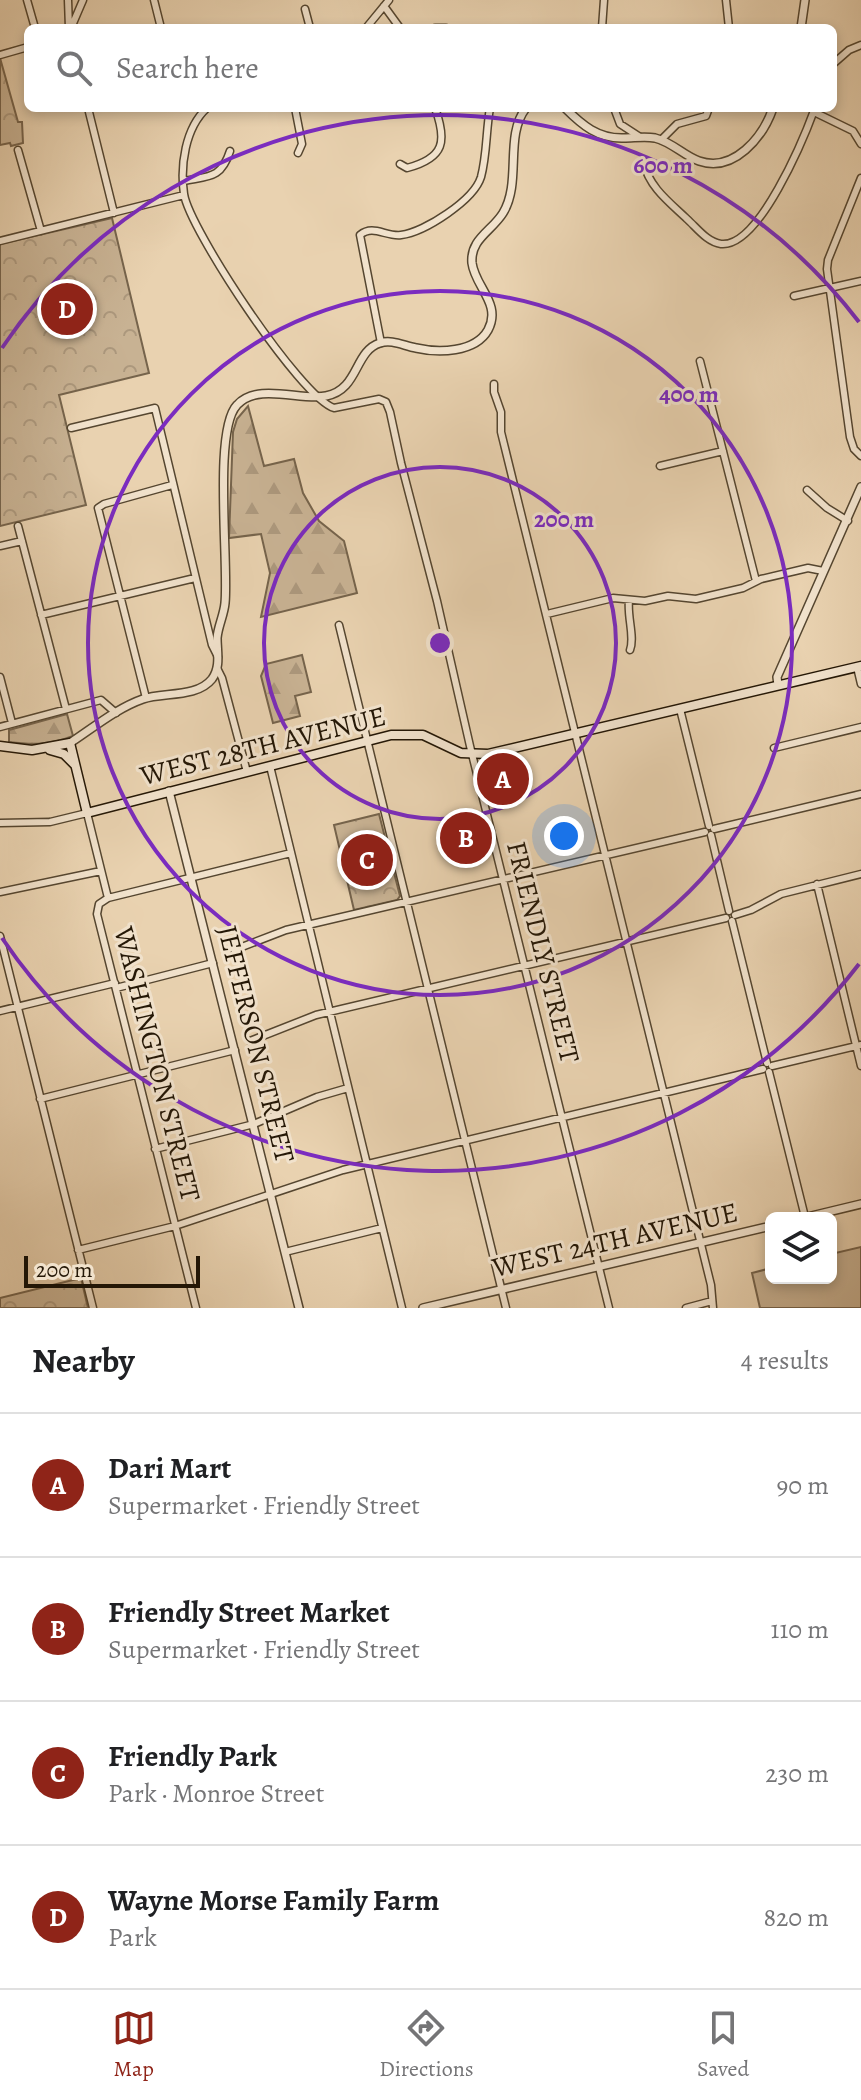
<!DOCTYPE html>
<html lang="en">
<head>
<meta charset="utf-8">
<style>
  :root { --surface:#fff; --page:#f2f2f2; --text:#202124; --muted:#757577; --line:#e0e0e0; --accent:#8f2418 }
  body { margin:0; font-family:Alegreya,serif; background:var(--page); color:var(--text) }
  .controls { position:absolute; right:24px; bottom:24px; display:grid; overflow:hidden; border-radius:12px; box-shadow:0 4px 12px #0003 }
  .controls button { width:72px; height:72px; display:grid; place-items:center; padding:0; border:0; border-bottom:2px solid var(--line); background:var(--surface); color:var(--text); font:40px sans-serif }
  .scale { position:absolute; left:24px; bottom:20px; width:176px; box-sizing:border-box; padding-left:8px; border:4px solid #241706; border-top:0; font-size:22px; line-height:28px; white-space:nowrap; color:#241706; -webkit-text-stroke:6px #f1e2cc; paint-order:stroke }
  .you { position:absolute; left:564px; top:836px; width:28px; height:28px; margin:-20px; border:6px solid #fff; border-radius:50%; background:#1a73e8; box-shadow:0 0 0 12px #1a73e833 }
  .badge { display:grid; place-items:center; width:52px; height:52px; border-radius:50%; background:var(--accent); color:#fff; font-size:26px; font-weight:700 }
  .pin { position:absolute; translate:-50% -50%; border:4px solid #fff; box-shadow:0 2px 8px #0006 }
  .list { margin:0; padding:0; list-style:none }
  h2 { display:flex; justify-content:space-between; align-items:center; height:104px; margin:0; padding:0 32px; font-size:34px }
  h2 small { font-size:26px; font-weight:400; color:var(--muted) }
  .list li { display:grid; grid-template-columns:52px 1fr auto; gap:24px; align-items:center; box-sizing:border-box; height:144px; padding:0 32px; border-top:2px solid var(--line) }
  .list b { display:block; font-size:30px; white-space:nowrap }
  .list p { margin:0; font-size:26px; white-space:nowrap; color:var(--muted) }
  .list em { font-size:26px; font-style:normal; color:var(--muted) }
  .icon { flex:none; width:44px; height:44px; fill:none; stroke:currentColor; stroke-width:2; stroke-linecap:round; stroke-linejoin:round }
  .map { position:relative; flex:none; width:861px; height:1308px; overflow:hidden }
  .search { position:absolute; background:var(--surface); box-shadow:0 4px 12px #0003; left:24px; right:24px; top:24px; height:88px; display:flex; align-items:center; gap:20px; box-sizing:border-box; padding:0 28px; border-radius:12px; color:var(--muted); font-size:30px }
  .sheet { height:680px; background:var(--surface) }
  nav { display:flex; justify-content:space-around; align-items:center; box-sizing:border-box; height:112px; border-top:2px solid var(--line); background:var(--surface); font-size:22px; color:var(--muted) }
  nav a { display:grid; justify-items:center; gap:4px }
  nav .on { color:var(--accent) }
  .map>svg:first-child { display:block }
  .forest { fill:url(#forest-firs); stroke:#76644c; stroke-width:2 }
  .park { fill:url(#park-crowns); stroke:#76644c; stroke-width:2 }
  .pitch { fill:#c8b293; stroke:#76644c; stroke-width:2 }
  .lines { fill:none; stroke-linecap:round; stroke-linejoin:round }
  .minor-casing { stroke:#554630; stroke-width:9 }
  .tertiary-casing { stroke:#554630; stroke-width:10 }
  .secondary-casing { stroke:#241706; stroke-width:11 }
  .minor { stroke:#f1e2cc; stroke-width:6 }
  .tertiary { stroke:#f1e2cc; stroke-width:7 }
  .secondary { stroke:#f1e2cc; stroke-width:8 }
  .ring { fill:none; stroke:#7b2cbf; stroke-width:4 }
  .labels { text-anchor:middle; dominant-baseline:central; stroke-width:6; stroke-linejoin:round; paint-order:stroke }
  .street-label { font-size:28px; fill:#241706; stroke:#f1e2cc }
  .centre { fill:#7b2cbf; stroke:#f1e2cc; stroke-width:4 }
  .ring-label { font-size:24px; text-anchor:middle; font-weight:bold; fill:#7b2cbf; stroke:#f1e2cc; stroke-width:6; stroke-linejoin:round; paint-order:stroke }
</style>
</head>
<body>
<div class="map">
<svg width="861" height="1308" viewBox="0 0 861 1308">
  <defs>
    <pattern id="forest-firs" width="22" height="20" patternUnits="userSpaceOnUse" patternTransform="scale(2)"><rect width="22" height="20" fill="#c8b293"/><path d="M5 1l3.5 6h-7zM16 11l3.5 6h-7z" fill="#ac987d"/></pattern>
    <pattern id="park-crowns" width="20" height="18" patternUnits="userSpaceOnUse" patternTransform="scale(2)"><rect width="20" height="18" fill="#c8b293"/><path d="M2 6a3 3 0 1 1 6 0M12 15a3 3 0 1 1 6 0" fill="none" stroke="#ac987d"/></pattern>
  </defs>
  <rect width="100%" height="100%" fill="#e9d2b0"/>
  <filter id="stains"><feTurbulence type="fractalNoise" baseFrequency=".0025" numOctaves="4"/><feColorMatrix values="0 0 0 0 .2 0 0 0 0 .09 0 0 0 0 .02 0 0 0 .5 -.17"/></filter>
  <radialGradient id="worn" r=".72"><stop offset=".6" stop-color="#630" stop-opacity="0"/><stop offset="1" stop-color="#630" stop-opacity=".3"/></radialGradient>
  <path class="forest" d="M 248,406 L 264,466 L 294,459 L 303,493 L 319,521 L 344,541 L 357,593 L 261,617 L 270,573 L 261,534 L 229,538 L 233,432 L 237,419 Z
    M 302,655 L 311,692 L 295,696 L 300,716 L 273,723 L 261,676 L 266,664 Z
    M 67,714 L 73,736 C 50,745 33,745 9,742 L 9,730 Z"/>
  <path class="park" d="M 0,58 L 18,122 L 22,122 L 23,143 L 11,146 L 10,143 L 0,145 Z
    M 112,218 L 149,373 L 59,395 L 86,505 L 0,526 L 0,244 Z
    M 379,814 L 400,896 L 397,900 L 354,910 L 334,825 Z
    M 81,1278 L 88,1308 L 0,1308 L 0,1298 Z"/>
  <path class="pitch" d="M 861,1247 L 861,1308 L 760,1308 L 752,1273 L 771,1268 L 771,1278 L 831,1278 L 831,1254 Z"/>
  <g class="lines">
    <g class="minor-casing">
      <path id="minor" d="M 27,0 L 35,28
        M 68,0 L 69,28
        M 154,0 L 161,28
        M 726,0 L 729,28
        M 384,6 L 400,28
        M 305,9 L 310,28
        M 71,28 L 83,0
        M 366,28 L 389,0
        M 435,28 L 446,28
        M 602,28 L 604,0
        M 0,55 L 28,47
        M 833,64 L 849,50 L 861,45
        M 88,108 L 114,213
        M 207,108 C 185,128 180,166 184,194 C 189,229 301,398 334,408 L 379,399 L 386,402 L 390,412 L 401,463 L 437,601 L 470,746 L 609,1308
        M 295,108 L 302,144 L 298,153
        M 614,108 L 620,124 L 640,137
        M 814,112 L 853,131 L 861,144
        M 661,140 L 677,124 L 706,116 L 709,108
        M 18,150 L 41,231
        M 643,162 C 650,188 668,201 687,219 C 697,228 707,242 721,244 C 759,248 804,138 815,108
        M 400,164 L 407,168 C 445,158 447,141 435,108
        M 861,178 L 828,260 L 827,269 L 850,437 L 854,449 L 861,456
        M 184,181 C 209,176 221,179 230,151
        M 0,241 L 184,195
        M 794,296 L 861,281
        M 381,343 L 360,235 C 373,224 386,237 401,235 C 425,232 474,200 481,177 C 487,155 486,130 490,108
        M 700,361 L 756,581
        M 494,384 L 494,392 L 501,412 L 501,432 L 711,1285 L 713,1308
        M 71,428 L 155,408 L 212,645 L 218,657
        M 660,466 L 723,451
        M 807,490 L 827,508 L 848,521
        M 18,526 L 66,709
        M 0,546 L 22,541
        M 629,600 C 627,617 635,637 630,650
        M 547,614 L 613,598 L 645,601 L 668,596 L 696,599 L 743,588 L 761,579 L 808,568 L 823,571
        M 41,615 L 195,578
        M 339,625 L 506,1308
        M 857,667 L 861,684
        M 217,668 L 222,678 L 247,772
        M 0,677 L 12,723
        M 146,698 L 98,508 L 104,504 L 172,485
        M 680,709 L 709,826
        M 0,727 L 101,700 L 116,713
        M 774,748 L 861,727
        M 270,766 L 402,1308
        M 0,823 L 50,822 L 87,813 L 108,898 L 99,904 L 97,914 L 196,1308
        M 714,829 L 861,794
        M 711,835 L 729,911
        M 817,884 L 861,1066
        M 0,892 L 101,871
        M 108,898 L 291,853
        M 735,915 L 751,910 L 781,894 L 861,874
        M 732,921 L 767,1063
        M 0,936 L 93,1308
        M 234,950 L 286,930 L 705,832
        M 116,988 L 213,963
        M 0,1011 L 115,983
        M 250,1041 L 316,1015 L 726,918
        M 772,1066 L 861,1045
        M 769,1072 L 805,1217
        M 40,1099 L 235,1050
        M 155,1149 L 254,1124 L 317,1097 L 348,1088
        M 78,1250 L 175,1226 L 343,1170 L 763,1069
        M 285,1252 L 382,1228
        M 686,1308 L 712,1301"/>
    </g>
    <g class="tertiary-casing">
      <path id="tertiary" d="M 801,28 L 805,0
        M 565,108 C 582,125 598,139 624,138 C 634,138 645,136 655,138 C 672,142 684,156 699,161 C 734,173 763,137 773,108
        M 778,685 L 777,677 L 861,487
        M 70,743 C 93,728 117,708 143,699 C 163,692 197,698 212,679 C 221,667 217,652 217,638 C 218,626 224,615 225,603 C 229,564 213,430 237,405 C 258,382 300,401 326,396 C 359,390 354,351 380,343 C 392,339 404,346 416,348 C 438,353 475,353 488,330 C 502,304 475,287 472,263 C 470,239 492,231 503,213 C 522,182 504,136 526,108
        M 169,791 L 299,1308
        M 803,1218 L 861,1204
        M 423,1308 L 771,1226"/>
    </g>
    <g class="secondary-casing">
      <path id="secondary" d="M 0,746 L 32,750 L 70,743 L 87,813 L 391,735 L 423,735 L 461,753 L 488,754 L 861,666
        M 50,750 L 64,754 L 75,765"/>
    </g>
    <use href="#minor" class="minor"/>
    <use href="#tertiary" class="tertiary"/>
    <use href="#secondary" class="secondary"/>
  </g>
  <g class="ring">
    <circle cx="440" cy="643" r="176"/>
    <circle cx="440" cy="643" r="352"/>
    <path d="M859 964A528 528 0 0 1 2 938M2 348A528 528 0 0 1 859 322"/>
  </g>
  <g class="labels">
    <g class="street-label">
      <text transform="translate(263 746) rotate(-14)">WEST 28TH AVENUE</text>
      <text transform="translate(543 952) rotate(76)">FRIENDLY STREET</text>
      <text transform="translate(256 1044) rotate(76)">JEFFERSON STREET</text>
      <text transform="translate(157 1064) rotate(76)">WASHINGTON STREET</text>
      <text transform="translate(615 1240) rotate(-13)">WEST 24TH AVENUE</text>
    </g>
  </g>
  <circle cx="440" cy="643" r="12" class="centre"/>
  <g class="ring-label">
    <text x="663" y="173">600 m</text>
    <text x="689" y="402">400 m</text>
    <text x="564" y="527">200 m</text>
  </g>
  <rect width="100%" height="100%" filter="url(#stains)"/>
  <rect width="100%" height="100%" fill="url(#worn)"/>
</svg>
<div class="controls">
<button><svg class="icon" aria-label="layers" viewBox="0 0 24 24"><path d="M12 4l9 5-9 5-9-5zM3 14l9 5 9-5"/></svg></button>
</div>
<div class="scale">200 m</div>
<div class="you"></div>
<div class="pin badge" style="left:503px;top:779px">A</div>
<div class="pin badge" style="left:466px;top:838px">B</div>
<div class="pin badge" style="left:367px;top:860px">C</div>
<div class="pin badge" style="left:67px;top:309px">D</div>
<div class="search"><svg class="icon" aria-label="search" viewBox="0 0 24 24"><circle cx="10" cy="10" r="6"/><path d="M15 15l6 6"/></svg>Search here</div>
</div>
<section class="sheet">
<h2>Nearby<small>4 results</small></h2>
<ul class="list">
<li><span class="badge">A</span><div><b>Dari Mart</b><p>Supermarket · Friendly Street</p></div><em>90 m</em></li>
<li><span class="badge">B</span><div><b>Friendly Street Market</b><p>Supermarket · Friendly Street</p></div><em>110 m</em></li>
<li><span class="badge">C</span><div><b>Friendly Park</b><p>Park · Monroe Street</p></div><em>230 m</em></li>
<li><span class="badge">D</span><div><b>Wayne Morse Family Farm</b><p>Park</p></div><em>820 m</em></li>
</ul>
</section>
<nav>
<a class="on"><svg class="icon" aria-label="map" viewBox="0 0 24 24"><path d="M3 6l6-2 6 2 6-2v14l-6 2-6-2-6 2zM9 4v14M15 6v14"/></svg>Map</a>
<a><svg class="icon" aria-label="directions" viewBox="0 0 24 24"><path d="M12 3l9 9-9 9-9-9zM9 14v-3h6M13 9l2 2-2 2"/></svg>Directions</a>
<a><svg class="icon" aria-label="saved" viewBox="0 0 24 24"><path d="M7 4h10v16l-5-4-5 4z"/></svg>Saved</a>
</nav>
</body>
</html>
